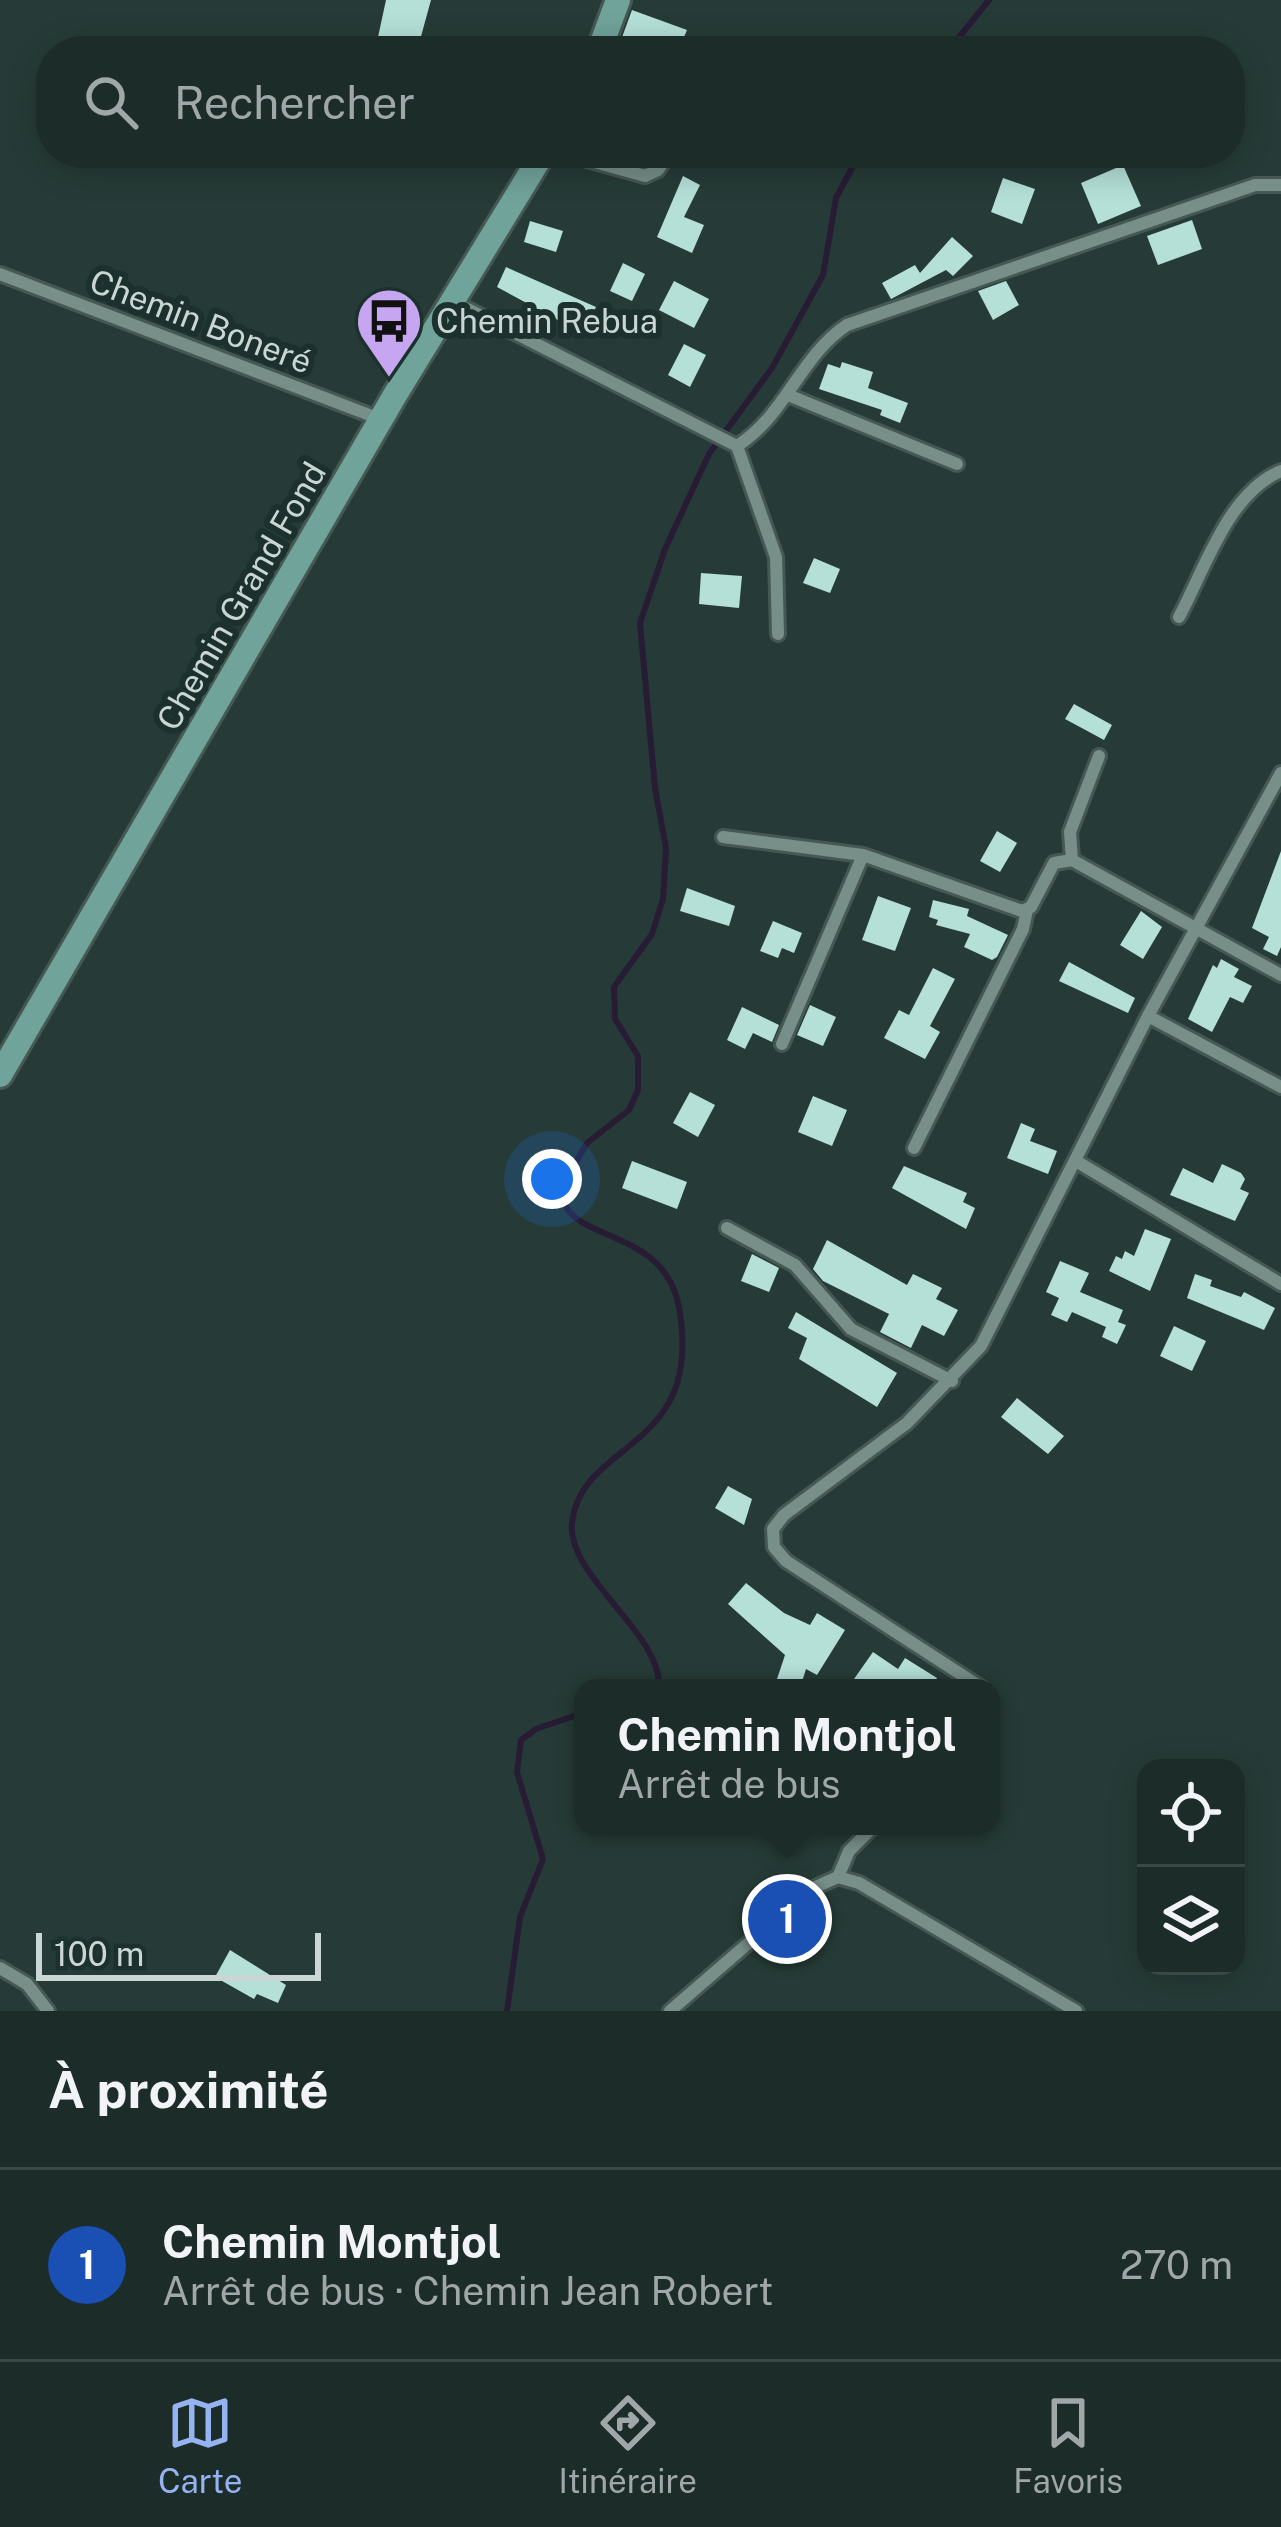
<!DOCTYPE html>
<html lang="fr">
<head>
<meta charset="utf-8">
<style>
  :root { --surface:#1c2c29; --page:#293835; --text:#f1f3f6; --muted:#a0a7a8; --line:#3a4846; --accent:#95b2f1 }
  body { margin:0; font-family:"Public Sans",sans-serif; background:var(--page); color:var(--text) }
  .controls { position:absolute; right:36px; bottom:36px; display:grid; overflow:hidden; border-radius:24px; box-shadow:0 6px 30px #0003 }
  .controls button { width:108px; height:108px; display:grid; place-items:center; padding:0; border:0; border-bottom:3px solid var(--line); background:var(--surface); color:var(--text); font:60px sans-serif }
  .scale { position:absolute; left:36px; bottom:30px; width:285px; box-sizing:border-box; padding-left:12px; border:6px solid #cad6d3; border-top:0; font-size:33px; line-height:42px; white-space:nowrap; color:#cad6d3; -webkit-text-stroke:9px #1c312d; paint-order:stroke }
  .you { position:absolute; left:552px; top:1179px; width:42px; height:42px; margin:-30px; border:9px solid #fff; border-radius:50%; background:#1a73e8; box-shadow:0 0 0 18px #1a73e833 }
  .badge { display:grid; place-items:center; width:78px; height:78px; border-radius:50%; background:var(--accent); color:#fff; font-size:39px; font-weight:700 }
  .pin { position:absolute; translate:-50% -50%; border:6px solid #fff; box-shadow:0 3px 12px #0006 }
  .popup { position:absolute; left:574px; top:1679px; width:426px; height:156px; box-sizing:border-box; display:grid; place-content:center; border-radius:24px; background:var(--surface); filter:drop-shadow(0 3px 9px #0005); font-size:39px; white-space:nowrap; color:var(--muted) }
  .popup b { font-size:45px; color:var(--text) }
  .popup::after { content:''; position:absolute; left:50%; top:100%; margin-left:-24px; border:24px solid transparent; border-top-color:var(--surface) }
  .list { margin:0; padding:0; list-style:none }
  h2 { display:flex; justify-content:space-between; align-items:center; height:156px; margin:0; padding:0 48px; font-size:51px }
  h2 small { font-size:39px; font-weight:400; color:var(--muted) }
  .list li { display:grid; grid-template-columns:78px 1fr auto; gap:36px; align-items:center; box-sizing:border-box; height:192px; padding:0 48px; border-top:3px solid var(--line) }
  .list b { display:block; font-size:45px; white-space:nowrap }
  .list p { margin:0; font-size:39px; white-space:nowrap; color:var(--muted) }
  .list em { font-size:39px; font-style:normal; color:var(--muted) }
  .icon { flex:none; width:66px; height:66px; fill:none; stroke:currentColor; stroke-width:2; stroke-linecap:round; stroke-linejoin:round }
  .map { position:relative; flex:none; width:1281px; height:2011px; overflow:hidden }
  .search { position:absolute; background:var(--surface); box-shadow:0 6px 30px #0003; left:36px; right:36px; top:36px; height:132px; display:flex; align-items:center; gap:30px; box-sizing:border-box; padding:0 42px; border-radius:48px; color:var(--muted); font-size:45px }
  .sheet { height:348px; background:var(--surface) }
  nav { display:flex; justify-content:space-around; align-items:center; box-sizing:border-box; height:168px; border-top:3px solid var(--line); background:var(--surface); font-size:33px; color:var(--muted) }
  nav a { display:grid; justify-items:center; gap:6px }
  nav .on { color:var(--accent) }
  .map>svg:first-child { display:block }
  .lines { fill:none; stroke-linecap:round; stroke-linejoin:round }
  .stream { stroke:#281c35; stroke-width:6 }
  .building { fill:#b4e0d7 }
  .street-casing { stroke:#465854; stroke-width:18 }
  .secondary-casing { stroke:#465854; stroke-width:30 }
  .street { stroke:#778e89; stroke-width:12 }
  .secondary { stroke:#70a39a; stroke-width:24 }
  .labels { text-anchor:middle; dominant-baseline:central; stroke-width:12; stroke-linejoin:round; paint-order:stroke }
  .street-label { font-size:33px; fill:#cad6d3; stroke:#1c312d }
  .poi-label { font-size:33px; fill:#cad6d3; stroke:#1c312d; text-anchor:start }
</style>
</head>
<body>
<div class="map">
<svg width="1281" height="2011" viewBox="0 0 1281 2011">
  <rect width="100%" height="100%" fill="#263b37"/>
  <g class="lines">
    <path class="stream" d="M 948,51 L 989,0
      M 659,1688 C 663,1634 566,1576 572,1523 C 581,1439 705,1453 679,1307 C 663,1222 560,1246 561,1187 L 587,1143 L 629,1110 L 638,1090 L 638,1056 L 615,1019 L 614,987 L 652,934 L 663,899 L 666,848 L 655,788 L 640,623 L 665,549 L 709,454 L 772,368 L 823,275 L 836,198 L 860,153
      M 507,2011 L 520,1917 L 543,1859 L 517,1772 L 521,1740 L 536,1729 L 583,1713"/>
  </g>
  <path class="building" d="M 386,0 L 431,0 L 417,51 L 375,51 Z
    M 632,10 L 687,30 L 678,51 L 617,51 Z
    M 1123,165 L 1141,206 L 1098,224 L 1081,183 Z
    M 683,176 L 700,185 L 684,217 L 704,225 L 692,253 L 657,237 Z
    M 1003,178 L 1035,189 L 1022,224 L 991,212 Z
    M 1192,220 L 1202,249 L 1158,265 L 1147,236 Z
    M 530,221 L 563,231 L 556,252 L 524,242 Z
    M 952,237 L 973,256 L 953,276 L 946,270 L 891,299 L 882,283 L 915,265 L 920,273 Z
    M 623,263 L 645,274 L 632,301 L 610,291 Z
    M 506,267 L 596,307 L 585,329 L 572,322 L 569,326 L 497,287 Z
    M 674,281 L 709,299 L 694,328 L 659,310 Z
    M 1006,281 L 1019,305 L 993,320 L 978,291 Z
    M 684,344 L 706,355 L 690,387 L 668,375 Z
    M 842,362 L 873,372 L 868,388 L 908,403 L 900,423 L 880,415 L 882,410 L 819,389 L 828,364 L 840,368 Z
    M 814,558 L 840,569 L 830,593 L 803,583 Z
    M 701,573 L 742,576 L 739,608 L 699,604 Z
    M 1074,704 L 1112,725 L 1104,740 L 1065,719 Z
    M 997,831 L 1017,843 L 1000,872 L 980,861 Z
    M 1281,851 L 1281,947 L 1277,956 L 1263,949 L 1269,937 L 1252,928 Z
    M 687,888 L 735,906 L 729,926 L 680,911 Z
    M 878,896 L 911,908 L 895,951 L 862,940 Z
    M 933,900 L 969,909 L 967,916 L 1008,935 L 997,957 L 992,960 L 964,947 L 970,934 L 936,925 L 938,920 L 929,917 Z
    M 1141,911 L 1162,927 L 1143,959 L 1120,945 Z
    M 773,921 L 802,933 L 794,953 L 782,948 L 778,958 L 760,951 Z
    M 1221,959 L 1239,969 L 1234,977 L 1252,986 L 1243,1003 L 1230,997 L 1212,1032 L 1188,1019 L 1213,965 L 1217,968 Z
    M 1069,962 L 1135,998 L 1128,1013 L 1059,981 Z
    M 933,968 L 955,979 L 930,1026 L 940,1032 L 925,1059 L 884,1038 L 899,1010 L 909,1015 Z
    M 810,1005 L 836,1017 L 823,1046 L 797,1035 Z
    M 742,1007 L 779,1025 L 772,1042 L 753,1033 L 745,1049 L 727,1040 Z
    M 690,1092 L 715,1105 L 698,1137 L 673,1123 Z
    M 813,1096 L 847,1110 L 832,1146 L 798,1132 Z
    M 1021,1123 L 1035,1129 L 1030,1141 L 1057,1151 L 1048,1174 L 1007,1158 Z
    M 632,1161 L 687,1182 L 677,1209 L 622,1188 Z
    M 1222,1164 L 1241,1173 L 1245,1179 L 1240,1189 L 1249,1193 L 1235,1221 L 1170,1195 L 1183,1168 L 1213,1183 Z
    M 904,1166 L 967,1193 L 963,1202 L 975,1208 L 966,1229 L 892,1188 Z
    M 1145,1229 L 1171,1239 L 1150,1291 L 1109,1271 L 1116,1256 L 1122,1259 L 1125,1251 L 1134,1256 Z
    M 827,1240 L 907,1285 L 913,1274 L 942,1288 L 936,1299 L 958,1310 L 944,1336 L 922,1325 L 911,1348 L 880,1332 L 889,1314 L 823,1281 L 813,1269 Z
    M 752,1254 L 779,1268 L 769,1292 L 741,1281 Z
    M 1060,1261 L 1089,1273 L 1080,1292 L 1123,1310 L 1118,1322 L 1126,1325 L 1117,1344 L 1102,1337 L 1106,1327 L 1072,1312 L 1067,1322 L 1051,1315 L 1059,1298 L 1046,1292 Z
    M 1195,1274 L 1212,1280 L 1210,1286 L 1241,1297 L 1244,1292 L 1275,1308 L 1264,1330 L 1187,1298 Z
    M 796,1312 L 897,1373 L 877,1407 L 799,1359 L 807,1338 L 788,1328 Z
    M 1174,1326 L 1206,1341 L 1192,1371 L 1160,1356 Z
    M 1017,1398 L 1064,1436 L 1048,1454 L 1001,1417 Z
    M 728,1486 L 752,1499 L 744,1525 L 715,1508 Z
    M 746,1583 L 784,1613 L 810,1625 L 817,1613 L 845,1630 L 817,1675 L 806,1669 L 800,1688 L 774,1688 L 785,1655 L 728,1604 Z
    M 873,1652 L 898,1669 L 905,1658 L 937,1678 L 931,1688 L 867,1688 L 854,1679 Z
    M 230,1950 L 286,1985 L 278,2003 L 257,1994 L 254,1999 L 215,1977 Z"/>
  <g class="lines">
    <g class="street-casing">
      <path id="street" d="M 562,153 L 645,176 L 658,170 L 669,153
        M 0,274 L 380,419
        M 452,301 L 737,446 C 786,415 800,356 847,325 L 1255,185 L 1281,185
        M 788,395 L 957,464
        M 737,446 L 776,557 L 778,634
        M 1179,617 C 1205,569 1228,493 1281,471
        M 723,837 L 863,855 L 1022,911 L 1031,907 L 1054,863 L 1072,860 L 1281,975
        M 1072,860 L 1070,832 L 1099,756
        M 1148,1016 L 1281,1087
        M 782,1044 L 863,855
        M 914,1148 L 1023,929 L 1027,910
        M 1076,1161 L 1281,1284
        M 727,1228 L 795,1265 L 851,1329 L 952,1381
        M 982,1688 L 786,1561 L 774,1547 L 773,1529 L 784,1515 L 907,1423 L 981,1346 L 1148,1016 L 1281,773
        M 991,1706 L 991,1710
        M 838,1877 L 849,1851 L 874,1826
        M 0,1968 L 27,1984 L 48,2011
        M 670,2011 L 811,1889 L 838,1877 L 859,1883 L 1076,2011"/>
    </g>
    <g class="secondary-casing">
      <path id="secondary" d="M 599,51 L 618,0
        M 0,1075 L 395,395 L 543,153"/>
    </g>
    <use href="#street" class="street"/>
    <use href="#secondary" class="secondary"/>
  </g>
  <defs>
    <g id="bus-pin" transform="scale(3.45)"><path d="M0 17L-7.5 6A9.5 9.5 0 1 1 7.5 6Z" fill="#c6a6f0" stroke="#1c312d"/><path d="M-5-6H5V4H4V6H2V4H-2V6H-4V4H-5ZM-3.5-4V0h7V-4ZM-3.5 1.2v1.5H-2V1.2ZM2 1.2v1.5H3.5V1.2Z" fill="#111"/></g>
  </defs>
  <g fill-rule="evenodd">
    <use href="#bus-pin" x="389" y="321"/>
  </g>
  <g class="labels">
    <g class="street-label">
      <text transform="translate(201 321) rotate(21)">Chemin Boneré</text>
      <text transform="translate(241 596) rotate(-60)">Chemin Grand Fond</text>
    </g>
    <g class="poi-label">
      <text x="436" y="321">Chemin Rebua</text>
    </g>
  </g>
</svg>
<div class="controls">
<button><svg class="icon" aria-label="locate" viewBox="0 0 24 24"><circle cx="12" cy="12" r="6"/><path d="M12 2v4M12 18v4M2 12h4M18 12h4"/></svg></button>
<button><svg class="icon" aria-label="layers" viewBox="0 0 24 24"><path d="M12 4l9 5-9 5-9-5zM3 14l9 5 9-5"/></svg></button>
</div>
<div class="scale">100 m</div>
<div class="you"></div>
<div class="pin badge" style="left:787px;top:1919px;background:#1a4fb4">1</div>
<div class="popup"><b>Chemin Montjol</b>Arrêt de bus</div>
<div class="search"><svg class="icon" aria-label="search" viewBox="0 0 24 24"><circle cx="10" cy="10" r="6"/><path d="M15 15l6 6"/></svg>Rechercher</div>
</div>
<section class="sheet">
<h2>À proximité<small></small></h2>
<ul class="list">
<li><span class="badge" style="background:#1a4fb4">1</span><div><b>Chemin Montjol</b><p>Arrêt de bus · Chemin Jean Robert</p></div><em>270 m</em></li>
</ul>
</section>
<nav>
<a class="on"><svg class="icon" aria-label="map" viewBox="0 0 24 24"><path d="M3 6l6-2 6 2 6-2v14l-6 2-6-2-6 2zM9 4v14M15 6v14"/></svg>Carte</a>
<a><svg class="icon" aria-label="directions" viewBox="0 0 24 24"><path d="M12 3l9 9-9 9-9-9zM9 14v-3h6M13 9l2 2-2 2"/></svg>Itinéraire</a>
<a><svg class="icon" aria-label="saved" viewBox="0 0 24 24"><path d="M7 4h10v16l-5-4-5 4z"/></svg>Favoris</a>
</nav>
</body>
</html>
